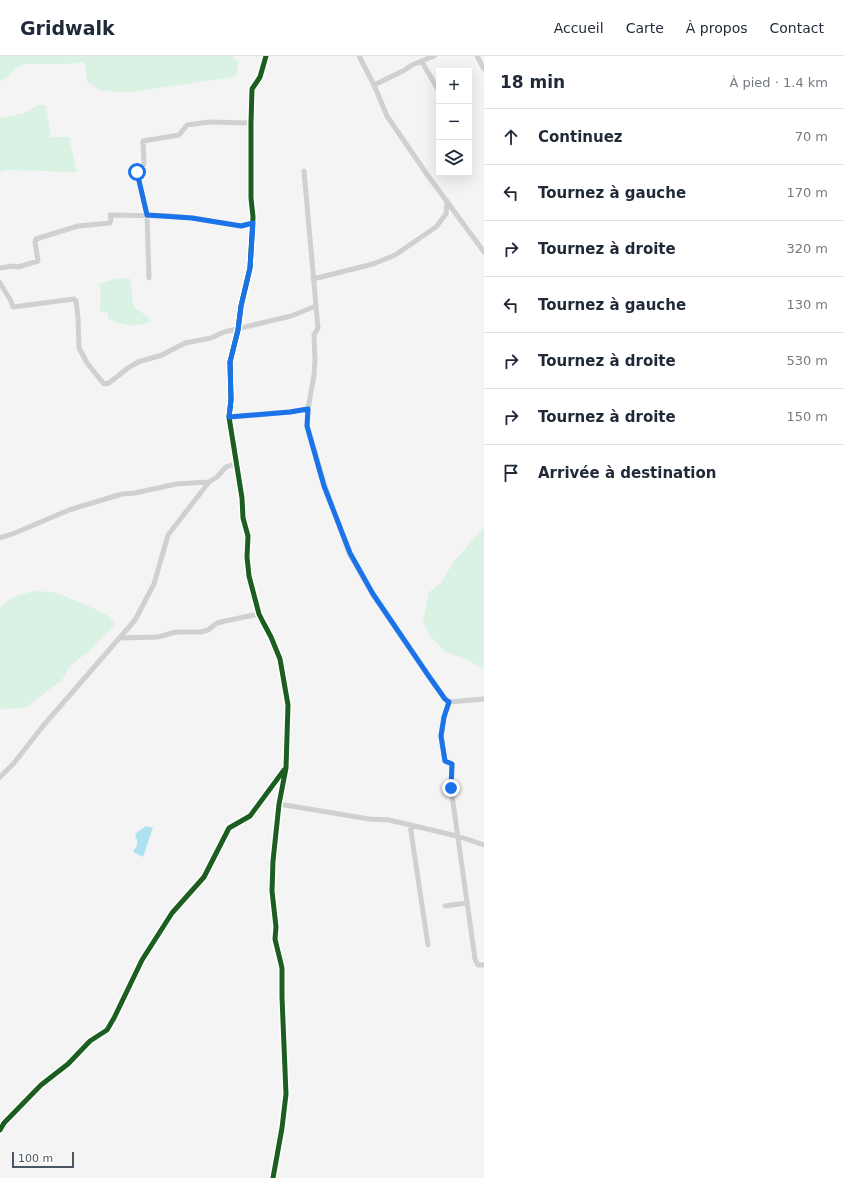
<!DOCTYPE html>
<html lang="fr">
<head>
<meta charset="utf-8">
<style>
  :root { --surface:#fff; --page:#f6f6f7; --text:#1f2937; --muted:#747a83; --line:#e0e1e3 }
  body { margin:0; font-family:"DejaVu Sans",sans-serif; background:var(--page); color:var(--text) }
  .controls { position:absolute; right:12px; top:12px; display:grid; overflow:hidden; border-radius:0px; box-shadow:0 4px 16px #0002 }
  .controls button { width:36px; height:36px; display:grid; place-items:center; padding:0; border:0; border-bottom:1px solid var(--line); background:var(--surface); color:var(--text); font:20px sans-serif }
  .scale { position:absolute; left:12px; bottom:10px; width:62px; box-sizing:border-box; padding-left:4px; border:2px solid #4a5661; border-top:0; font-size:11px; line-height:14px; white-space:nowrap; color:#4a5661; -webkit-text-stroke:3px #fff; paint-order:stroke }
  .stop { position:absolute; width:12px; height:12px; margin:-9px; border:3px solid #1a73e8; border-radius:50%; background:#fff }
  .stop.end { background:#1a73e8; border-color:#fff; box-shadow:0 1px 4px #0008 }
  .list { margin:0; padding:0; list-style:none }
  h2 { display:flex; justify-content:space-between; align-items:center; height:52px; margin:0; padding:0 16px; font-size:17px }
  h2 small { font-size:13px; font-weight:400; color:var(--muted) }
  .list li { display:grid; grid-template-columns:26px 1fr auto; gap:12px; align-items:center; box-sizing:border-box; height:56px; padding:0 16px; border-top:1px solid var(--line) }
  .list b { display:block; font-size:15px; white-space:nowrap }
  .list em { font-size:13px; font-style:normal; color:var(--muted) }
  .icon { flex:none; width:22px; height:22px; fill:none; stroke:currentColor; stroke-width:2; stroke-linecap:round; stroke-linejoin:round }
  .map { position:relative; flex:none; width:484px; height:1122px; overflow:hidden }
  header { display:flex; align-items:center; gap:24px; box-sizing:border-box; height:56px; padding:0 20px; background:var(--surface); border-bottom:1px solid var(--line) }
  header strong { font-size:19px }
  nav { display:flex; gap:22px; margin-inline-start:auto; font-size:14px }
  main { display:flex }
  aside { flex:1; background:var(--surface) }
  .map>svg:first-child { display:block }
  .green { fill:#d9f2e3 }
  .water { fill:#aee2f0 }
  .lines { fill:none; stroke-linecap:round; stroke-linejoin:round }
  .minor { stroke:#ced0d2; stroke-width:5 }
  .cycleway-casing { stroke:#fff; stroke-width:8 }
  .cycleway { stroke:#1b5e20; stroke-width:5 }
  .route { stroke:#1a73e8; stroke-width:5 }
</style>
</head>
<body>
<header>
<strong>Gridwalk</strong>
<nav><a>Accueil</a><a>Carte</a><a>À propos</a><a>Contact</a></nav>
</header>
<main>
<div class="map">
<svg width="484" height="1122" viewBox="0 0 484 1122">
  <rect width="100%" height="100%" fill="#f4f4f4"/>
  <path class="green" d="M 0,0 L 233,0 L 239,6 L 236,19 L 233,21 L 130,36 L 102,35 L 87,26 L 85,6 L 66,8 L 26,8 L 15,12 L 8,21 L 1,24 L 0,27 Z
    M 39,49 L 43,49 L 46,51 L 51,81 L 69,81 L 77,116 L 7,114 L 0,116 L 0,62 L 24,57 Z
    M 129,222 C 134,231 129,243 136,253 C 140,256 146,258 149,262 L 149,266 C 134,272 122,269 108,263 L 108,257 L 100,256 L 101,237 L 99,228 L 115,223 Z
    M 484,472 L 484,614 L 468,604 L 445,596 L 429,579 L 423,565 L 429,536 L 441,527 L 453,507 L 477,479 Z
    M 36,535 L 51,536 L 65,540 L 106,558 L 115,568 L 88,596 L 70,610 L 62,624 L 25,652 L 2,653 L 0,652 L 0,552 C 11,540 20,538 36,535 Z"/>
  <path class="water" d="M 146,770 L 153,772 L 143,801 L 133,796 L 137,789 L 137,784 L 135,778 Z"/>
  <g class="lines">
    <path class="minor" d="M 266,0 L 260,21 L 252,33 L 251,67 L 251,142 L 253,161 L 250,212 L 241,250 L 238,274 L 230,306 L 231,344 L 229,361 L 242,442 L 243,462 L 248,480 L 247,501 L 249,520 L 259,558 L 263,566 L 271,581 L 280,603 L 288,649 L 286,712 L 279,748 L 273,805 L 272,835 L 276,871 L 275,883 L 282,912 L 282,941 L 286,1038 L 282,1072 L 273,1122
      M 359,0 L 374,29 L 387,60 L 426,117 L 484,196
      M 477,0 L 484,13
      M 422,6 L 439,35
      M 374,29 L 403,15 L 412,9 L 434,0
      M 0,212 L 13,210 L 18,211 L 38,205 L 35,186 L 36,183 L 78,170 L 110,167 L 111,163 L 110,159 L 171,160 L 192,162 L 241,170 L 253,167
      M 149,222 L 147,159 L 137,116 L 144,108 L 143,85 L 179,79 L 187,69 L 209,66 L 251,67
      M 313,223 L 373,208 L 395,199 L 436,171 L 446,158 L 447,145
      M 0,227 L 11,245 L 13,251 L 74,243 L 76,245 L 78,262 L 79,292 L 87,307 L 104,328 L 109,327 L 128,312 L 138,306 L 162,299 L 185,287 L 211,282 L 224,276 L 291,260 L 316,250 L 304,115
      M 308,353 L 307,370 L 325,430 L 349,497 L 373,539 L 428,619 L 445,643 L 449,646 L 484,643
      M 229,361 L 290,356 L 308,353 L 314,319 L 315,304 L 314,279 L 318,272 L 317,262 L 316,250
      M 0,482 L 15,477 L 69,454 L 122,438 L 135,437 L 176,428 L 209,426
      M 120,582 L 158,581 L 176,576 L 201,576 L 208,574 L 217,567 L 225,565 L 259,558
      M 449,646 L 444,661 L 441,680 L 445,705 L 452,708 L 451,732 L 475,903 L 478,909 L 484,909
      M 0,721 L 14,707 L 43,670 L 135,564 L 154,528 L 168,479 L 209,426 L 217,421 L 226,411 L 237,407
      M 279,748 L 369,763 L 389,764 L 457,780 L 484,789
      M 410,769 L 428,889
      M 445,850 L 466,847
      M 0,1074 L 4,1067 L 41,1029 L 68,1008 L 90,985 L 107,974 L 114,962 L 142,904 L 172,857 L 204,821 L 229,772 L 250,760 L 284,714"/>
    <g class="cycleway-casing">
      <path id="cycleway" d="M 266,0 L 260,21 L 252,33 L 251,67 L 251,142 L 253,161 L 250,212 L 241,250 L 238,274 L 230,306 L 231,344 L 229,361 L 242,442 L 243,462 L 248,480 L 247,501 L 249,520 L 259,558 L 263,566 L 271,581 L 280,603 L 288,649 L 286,712 L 279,748 L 273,805 L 272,835 L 276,871 L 275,883 L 282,912 L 282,941 L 286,1038 L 282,1072 L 273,1122
        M 0,1074 L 4,1067 L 41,1029 L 68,1008 L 90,985 L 107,974 L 114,962 L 142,904 L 172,857 L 204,821 L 229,772 L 250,760 L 284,714"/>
    </g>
    <use href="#cycleway" class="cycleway"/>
  </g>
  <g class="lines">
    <path class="route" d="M 137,116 L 147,159 L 192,162 L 241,170 L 253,167 L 250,212 L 241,250 L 238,274 L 230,306 L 231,344 L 229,361 L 290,356 L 308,353 L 307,370 L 324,430 L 350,497 L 373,538 L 428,619 L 445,643 L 449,646 L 444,661 L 441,680 L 445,705 L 452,708 L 451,732"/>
  </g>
</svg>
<div class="controls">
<button>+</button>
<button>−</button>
<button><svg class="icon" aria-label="layers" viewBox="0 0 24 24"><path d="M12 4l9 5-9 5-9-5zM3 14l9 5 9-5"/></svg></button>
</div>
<div class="scale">100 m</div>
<div class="stop" style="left:137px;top:116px"></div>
<div class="stop end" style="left:451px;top:732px"></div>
</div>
<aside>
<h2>18 min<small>À pied · 1.4 km</small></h2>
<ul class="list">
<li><svg class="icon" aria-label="ahead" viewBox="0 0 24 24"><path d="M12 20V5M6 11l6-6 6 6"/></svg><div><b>Continuez</b></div><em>70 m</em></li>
<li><svg class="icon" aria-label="left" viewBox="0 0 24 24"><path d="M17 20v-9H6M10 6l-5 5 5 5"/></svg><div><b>Tournez à gauche</b></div><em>170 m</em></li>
<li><svg class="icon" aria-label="right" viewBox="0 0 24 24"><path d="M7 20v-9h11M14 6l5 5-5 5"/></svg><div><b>Tournez à droite</b></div><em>320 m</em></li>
<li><svg class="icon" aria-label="left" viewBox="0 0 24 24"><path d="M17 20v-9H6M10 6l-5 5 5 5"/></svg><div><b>Tournez à gauche</b></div><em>130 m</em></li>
<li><svg class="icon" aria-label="right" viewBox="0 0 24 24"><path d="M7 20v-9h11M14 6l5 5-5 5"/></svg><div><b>Tournez à droite</b></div><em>530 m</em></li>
<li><svg class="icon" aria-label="right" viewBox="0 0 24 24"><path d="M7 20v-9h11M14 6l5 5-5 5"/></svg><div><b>Tournez à droite</b></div><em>150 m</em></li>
<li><svg class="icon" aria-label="arrive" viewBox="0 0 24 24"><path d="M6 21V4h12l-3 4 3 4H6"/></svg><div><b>Arrivée à destination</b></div></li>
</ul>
</aside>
</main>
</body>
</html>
